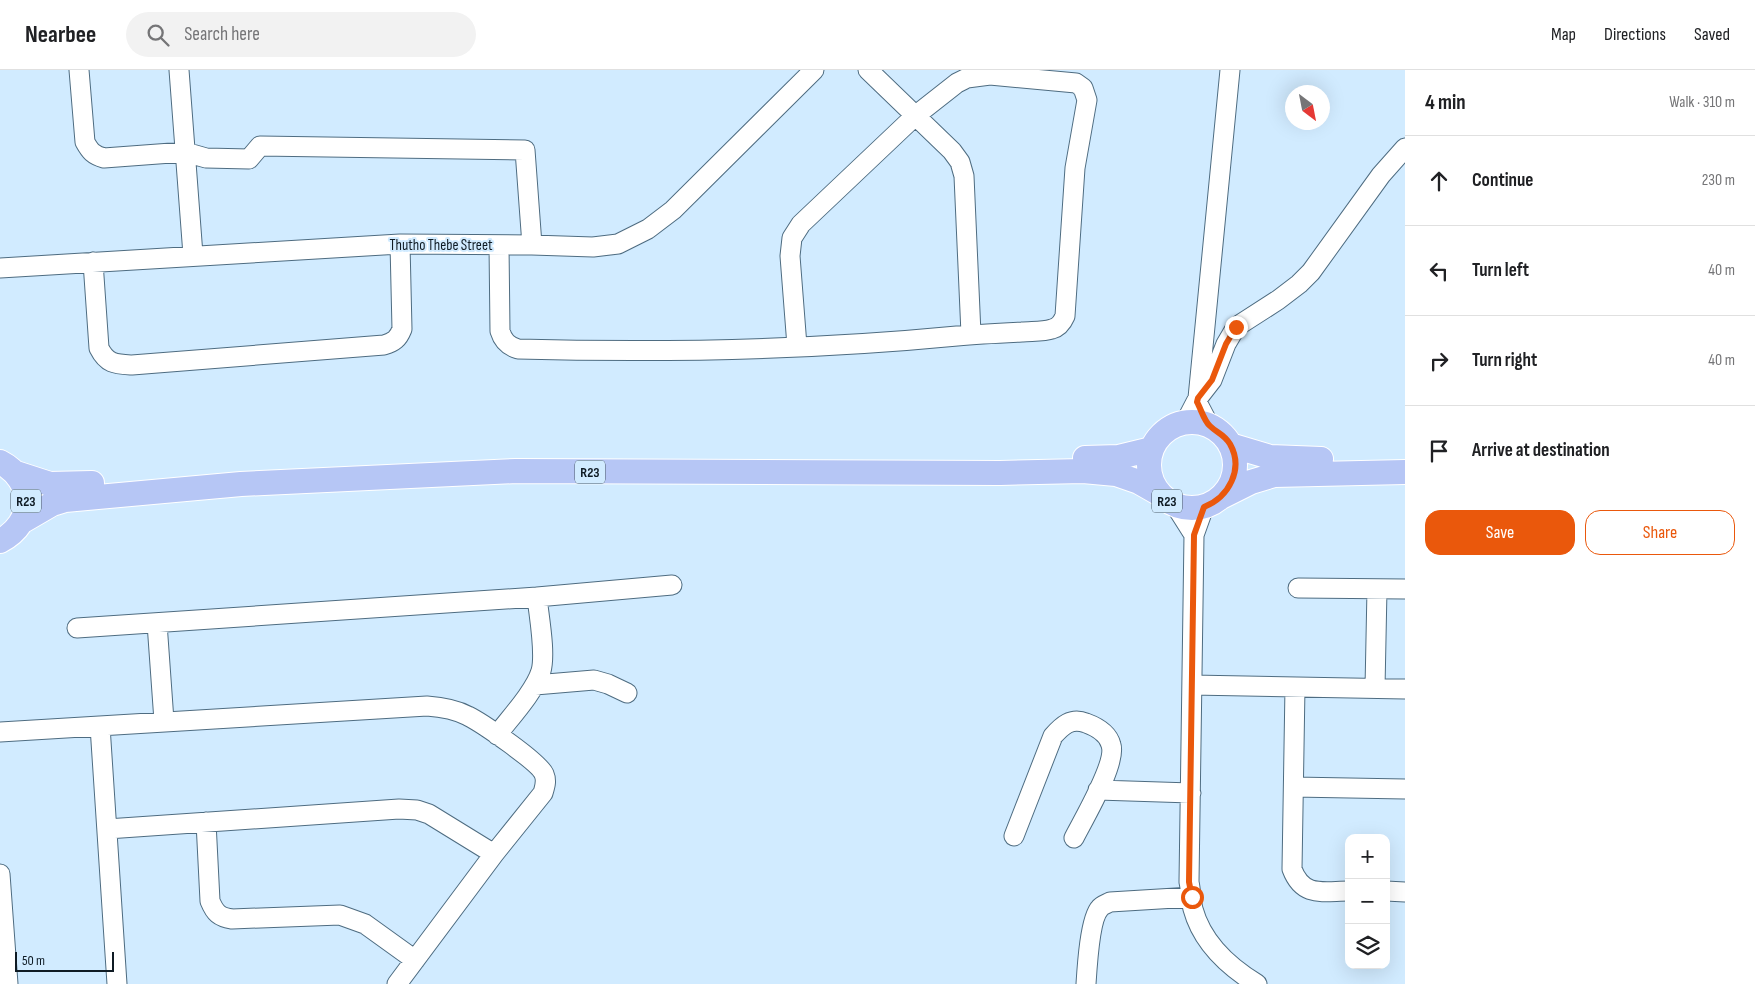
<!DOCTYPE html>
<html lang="en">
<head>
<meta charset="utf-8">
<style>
  :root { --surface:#fff; --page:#f2f2f2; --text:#202124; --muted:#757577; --line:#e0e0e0; --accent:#ea580c }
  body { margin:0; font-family:"Sofia Sans Condensed",sans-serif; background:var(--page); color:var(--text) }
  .controls { position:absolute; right:15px; bottom:15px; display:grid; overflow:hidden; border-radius:10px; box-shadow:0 5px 20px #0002 }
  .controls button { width:45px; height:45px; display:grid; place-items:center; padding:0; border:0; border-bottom:1px solid var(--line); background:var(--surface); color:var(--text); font:25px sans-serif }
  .compass { position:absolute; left:1285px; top:15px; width:45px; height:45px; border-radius:50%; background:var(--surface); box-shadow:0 5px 20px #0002; rotate:148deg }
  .scale { position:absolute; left:15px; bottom:12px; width:99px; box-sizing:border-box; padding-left:5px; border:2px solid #0f1b24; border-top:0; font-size:14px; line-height:18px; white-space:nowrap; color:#0f1b24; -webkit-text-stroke:4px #d1ebff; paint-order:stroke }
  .stop { position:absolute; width:15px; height:15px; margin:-11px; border:4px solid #ea580c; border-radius:50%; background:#fff }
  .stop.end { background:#ea580c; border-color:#fff; box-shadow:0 1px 5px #0008 }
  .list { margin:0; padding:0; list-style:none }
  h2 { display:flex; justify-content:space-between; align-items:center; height:65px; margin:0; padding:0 20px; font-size:21px }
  h2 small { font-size:16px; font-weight:400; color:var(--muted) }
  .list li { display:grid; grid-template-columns:32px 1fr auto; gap:15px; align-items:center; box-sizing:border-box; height:90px; padding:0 20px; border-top:1px solid var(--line) }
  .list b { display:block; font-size:19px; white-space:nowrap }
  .list em { font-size:16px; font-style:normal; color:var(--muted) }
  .actions { display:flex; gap:10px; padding:15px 20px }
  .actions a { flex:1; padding:11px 0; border:1px solid var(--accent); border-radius:15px; text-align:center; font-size:18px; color:var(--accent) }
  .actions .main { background:var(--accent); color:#fff }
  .icon { flex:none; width:28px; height:28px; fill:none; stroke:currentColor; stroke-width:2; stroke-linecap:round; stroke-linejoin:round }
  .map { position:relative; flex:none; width:1405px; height:914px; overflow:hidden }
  header { display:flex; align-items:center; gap:30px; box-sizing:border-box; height:70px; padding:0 25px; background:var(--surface); border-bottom:1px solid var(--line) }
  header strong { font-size:24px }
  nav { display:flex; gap:28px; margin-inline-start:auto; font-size:18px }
  .search { width:350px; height:45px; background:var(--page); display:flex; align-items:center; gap:12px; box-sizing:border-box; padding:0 18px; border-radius:28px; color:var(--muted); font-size:19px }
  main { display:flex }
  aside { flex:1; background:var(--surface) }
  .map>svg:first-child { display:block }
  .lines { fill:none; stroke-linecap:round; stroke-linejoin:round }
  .minor-casing { stroke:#4e6c81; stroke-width:21 }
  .major-casing { stroke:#fff; stroke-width:26 }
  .minor { stroke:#fff; stroke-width:19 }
  .major { stroke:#b6c6f5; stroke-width:24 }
  .route { stroke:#ea580c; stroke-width:6 }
  .labels { text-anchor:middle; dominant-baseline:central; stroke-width:4; stroke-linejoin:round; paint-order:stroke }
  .shield { fill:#d1ebff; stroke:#495966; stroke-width:1 }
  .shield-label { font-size:14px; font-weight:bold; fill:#0f1b24 }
  .street-label { font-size:15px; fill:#0f1b24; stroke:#d1ebff }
</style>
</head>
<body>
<header>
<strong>Nearbee</strong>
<div class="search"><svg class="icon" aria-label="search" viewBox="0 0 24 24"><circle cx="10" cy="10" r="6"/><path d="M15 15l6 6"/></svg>Search here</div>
<nav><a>Map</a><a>Directions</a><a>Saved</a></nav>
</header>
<main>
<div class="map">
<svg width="1405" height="914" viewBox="0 0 1405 914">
  <rect width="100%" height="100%" fill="#d1ebff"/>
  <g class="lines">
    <g class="minor-casing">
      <path id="minor" d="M 79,0 L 85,72 C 90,81 93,85 104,88 L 185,82 L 206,88 L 249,89 L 260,76 L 525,80 L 532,175
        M 179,0 L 193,185
        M 868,0 L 952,81 L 960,92 L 964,106 L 971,264
        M 499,175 L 500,261 C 503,271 508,276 518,279 C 664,283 812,280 957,266 C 979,264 1000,263 1022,262 C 1031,261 1043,262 1052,259 C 1059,257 1062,253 1065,246 L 1075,98 L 1087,30 L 1083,18 L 1076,13 L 990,5 L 967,8 L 957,13 L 915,46 L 801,154 L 792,168 L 790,186 L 797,276
        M 93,192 L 99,278 C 107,294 115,294 132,295 L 384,275 C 394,272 398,269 402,259 L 400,174
        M 0,198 L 400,174 L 532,175 L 593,177 L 618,174 L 648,159 L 673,140 L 814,0
        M 1198,328 L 1212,310 L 1226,274 L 1236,257 L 1278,230 L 1299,214 L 1311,202 L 1381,105 L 1405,78
        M 1197,332 L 1209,355
        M 1185,353 L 1198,328 L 1230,0
        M 1175,435 L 1194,465
        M 1204,437 L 1194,465 L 1189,812 C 1191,821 1191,831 1193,839 C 1202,872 1229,897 1257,914
        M 1298,518 L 1405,519
        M 157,553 L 164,651
        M 77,558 L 537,527 L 672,515
        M 535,615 L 594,610 L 608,614 L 627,623
        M 1192,615 L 1405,619
        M 1295,617 L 1292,799 C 1303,828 1323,821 1349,821
        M 1375,618 L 1377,519
        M 100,656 L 117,914
        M 0,662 L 427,636 C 441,637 455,639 468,646 C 482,653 539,692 544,704 C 547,711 545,716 543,723 L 494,784 L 397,914
        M 497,665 C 510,648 535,621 541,601 C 546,583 539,547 537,527
        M 1294,717 L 1405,719
        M 1098,720 L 1191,723
        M 206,752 L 210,831 C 215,843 219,847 232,849 L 340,845 L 365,854 L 415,890
        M 107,759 L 399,739 L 417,740 L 429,744 L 494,784
        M 1014,766 L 1053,666 C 1062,656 1071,647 1086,653 C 1097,657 1108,663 1111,675 C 1117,693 1083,750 1074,768
        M 0,804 L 8,914
        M 1386,821 L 1405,822
        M 1086,914 C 1087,898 1090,848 1100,838 C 1102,835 1107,834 1110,832 L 1192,827"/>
    </g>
    <g class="major-casing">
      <path id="major" d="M1149 395a43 43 0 1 1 86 0a43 43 0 1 1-86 0Z
        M 1230,375 L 1270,387 L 1321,389
        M 1085,388 L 1119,387 L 1152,379
        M 0,392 C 35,410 36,453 0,471
        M 16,403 L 50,414 L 92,413
        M 1221,427 L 1251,412 L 1274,405 L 1405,402
        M 21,452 L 52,434 L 65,430 L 241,414 L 516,401 L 1000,403 L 1083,401 L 1116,404 L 1139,412 L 1160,424"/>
    </g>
    <use href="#minor" class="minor"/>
    <use href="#major" class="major"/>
  </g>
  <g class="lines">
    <path class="route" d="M 1192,827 L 1189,812 L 1194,465 L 1204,437 C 1229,427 1244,399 1230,374 C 1224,364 1217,363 1210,356 C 1204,351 1201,339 1197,332 L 1198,328 L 1212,310 L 1226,274 L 1236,257"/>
  </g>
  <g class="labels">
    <g class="shield">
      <rect x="575" y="390.5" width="30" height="23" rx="4"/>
      <rect x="11" y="419.5" width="30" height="23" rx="4"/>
      <rect x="1152" y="419.5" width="30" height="23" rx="4"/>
    </g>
    <g class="shield-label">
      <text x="590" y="402">R23</text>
      <text x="26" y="431">R23</text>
      <text x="1167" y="431">R23</text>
    </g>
    <g class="street-label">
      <text x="441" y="175">Thutho Thebe Street</text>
    </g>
  </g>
</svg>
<div class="controls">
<button>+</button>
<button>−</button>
<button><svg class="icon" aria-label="layers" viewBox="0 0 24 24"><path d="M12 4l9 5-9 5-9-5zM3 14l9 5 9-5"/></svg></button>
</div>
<svg class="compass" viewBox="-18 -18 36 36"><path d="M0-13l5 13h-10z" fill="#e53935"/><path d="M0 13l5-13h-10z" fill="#757577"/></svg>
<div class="scale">50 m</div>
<div class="stop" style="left:1192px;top:827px"></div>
<div class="stop end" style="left:1236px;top:257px"></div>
</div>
<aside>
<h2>4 min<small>Walk · 310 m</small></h2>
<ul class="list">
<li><svg class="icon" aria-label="ahead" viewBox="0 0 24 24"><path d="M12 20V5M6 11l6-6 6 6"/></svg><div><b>Continue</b></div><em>230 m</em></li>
<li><svg class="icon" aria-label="left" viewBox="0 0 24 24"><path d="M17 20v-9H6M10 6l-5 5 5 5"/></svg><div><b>Turn left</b></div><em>40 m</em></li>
<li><svg class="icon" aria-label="right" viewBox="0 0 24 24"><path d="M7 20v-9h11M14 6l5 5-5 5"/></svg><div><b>Turn right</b></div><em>40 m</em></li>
<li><svg class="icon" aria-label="arrive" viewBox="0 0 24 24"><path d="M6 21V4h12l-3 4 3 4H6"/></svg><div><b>Arrive at destination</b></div></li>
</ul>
<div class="actions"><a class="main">Save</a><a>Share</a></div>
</aside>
</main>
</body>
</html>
